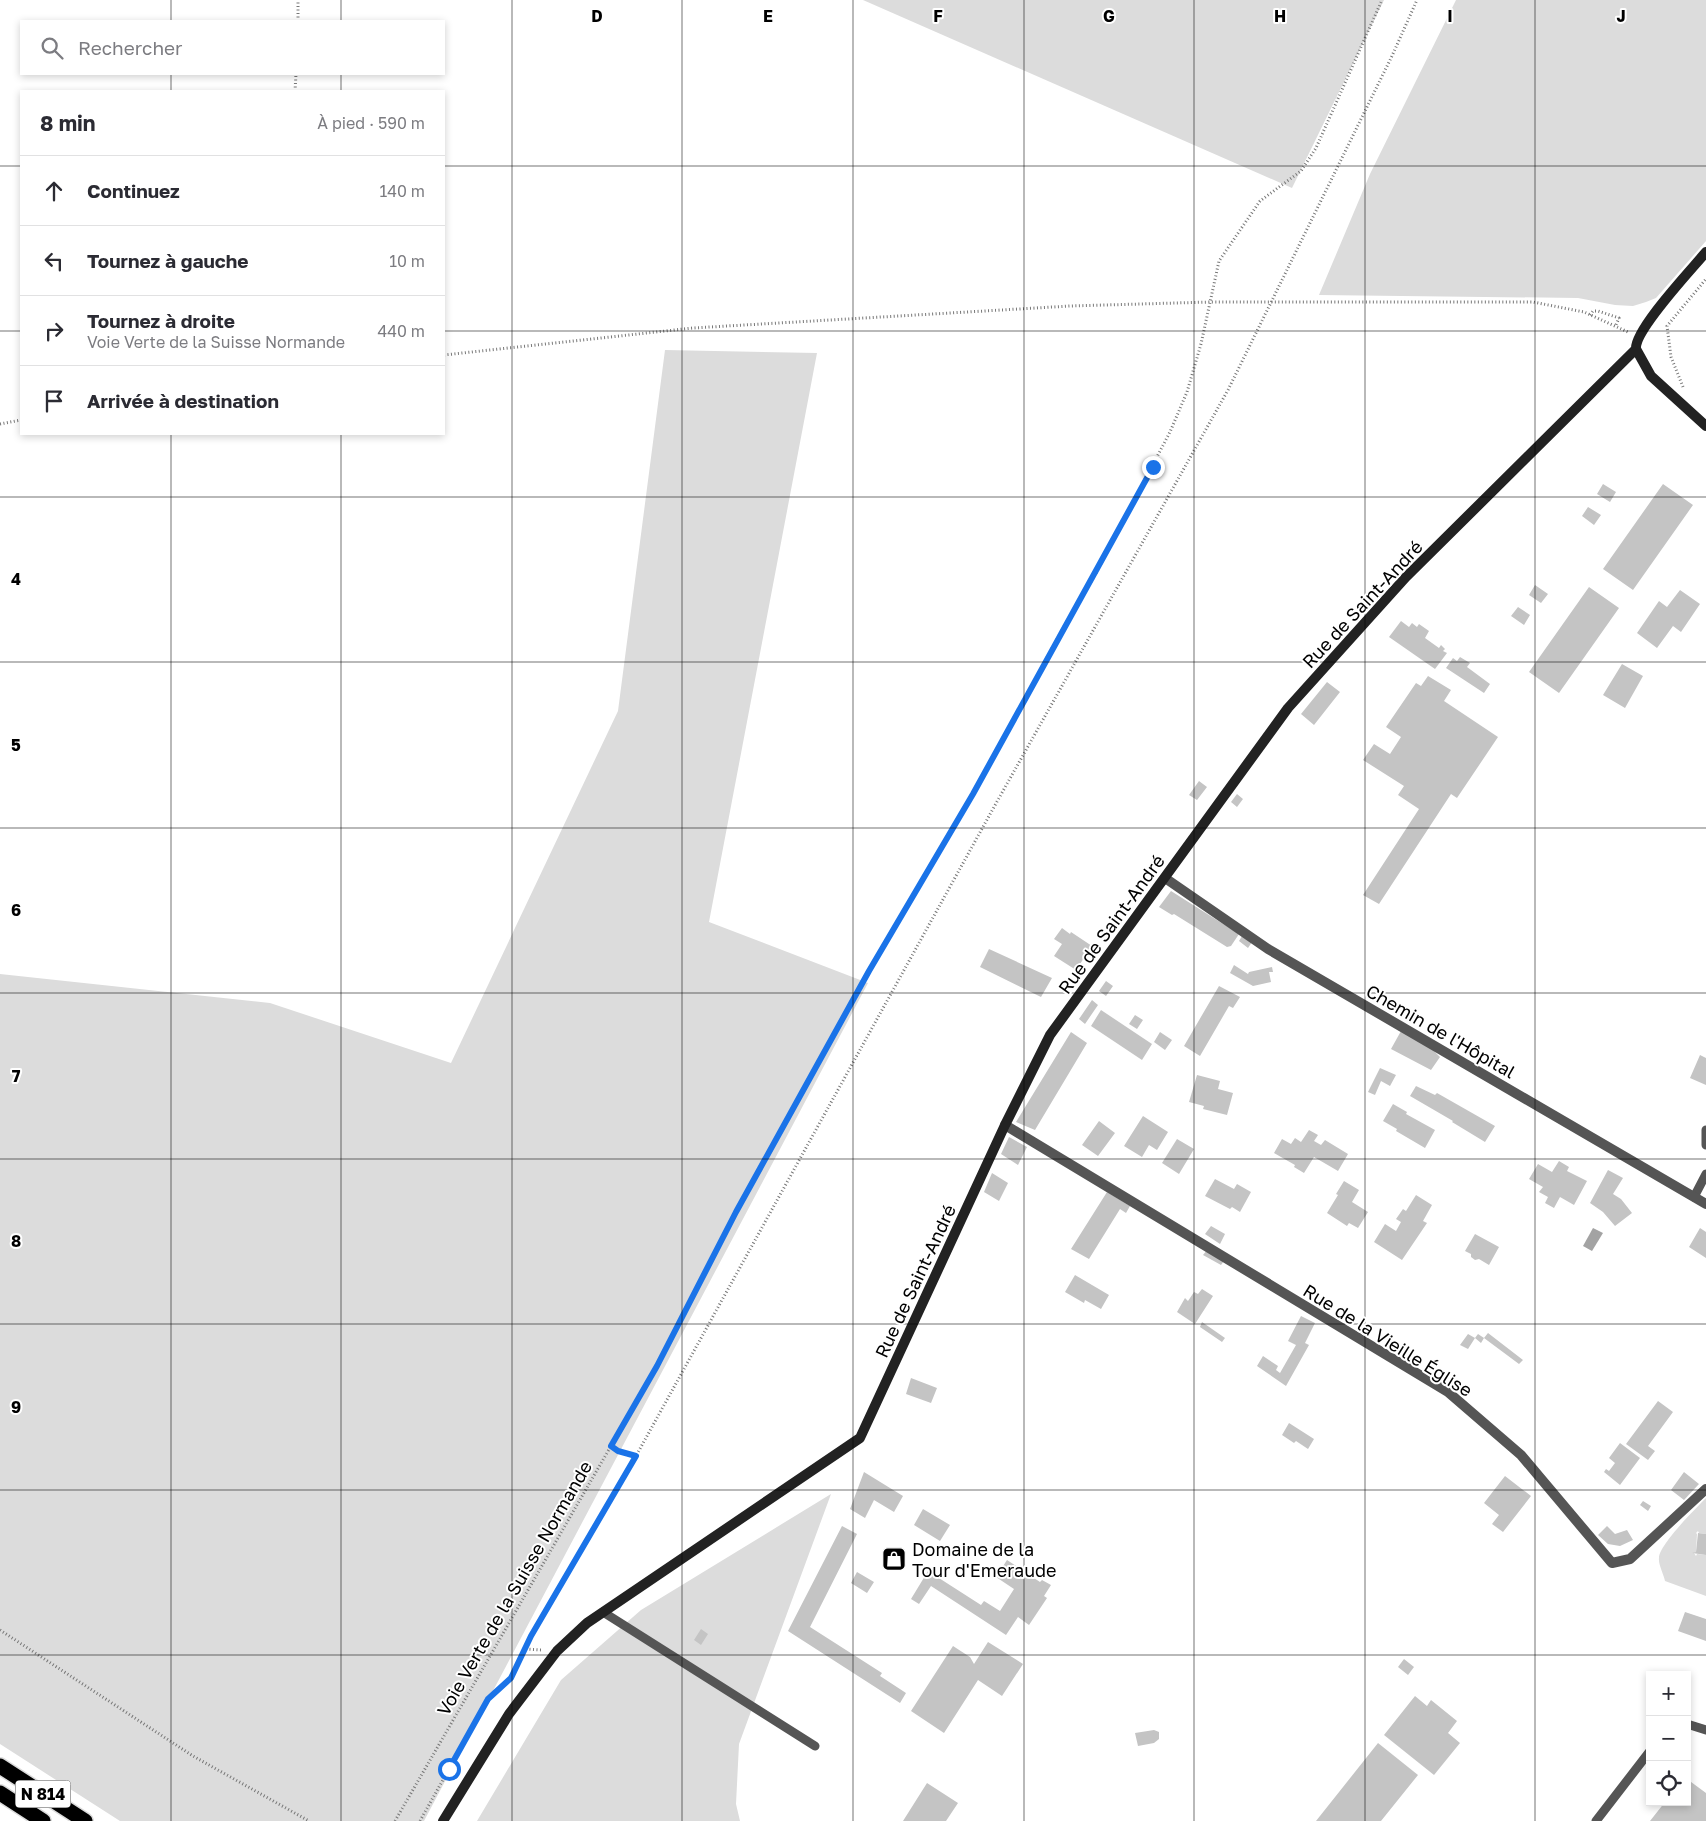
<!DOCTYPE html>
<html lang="fr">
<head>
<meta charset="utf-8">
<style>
  :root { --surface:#fff; --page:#f7f7f7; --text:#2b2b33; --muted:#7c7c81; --line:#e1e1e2 }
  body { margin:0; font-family:"Golos Text",sans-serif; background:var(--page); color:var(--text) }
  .controls { position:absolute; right:15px; bottom:15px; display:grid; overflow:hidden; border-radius:0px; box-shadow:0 2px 8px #0003 }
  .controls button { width:45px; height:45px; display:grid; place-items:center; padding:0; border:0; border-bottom:1px solid var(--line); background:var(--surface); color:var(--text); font:25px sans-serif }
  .stop { position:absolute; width:15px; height:15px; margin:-11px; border:4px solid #1a73e8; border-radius:50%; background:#fff }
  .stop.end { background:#1a73e8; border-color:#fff; box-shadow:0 1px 5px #0008 }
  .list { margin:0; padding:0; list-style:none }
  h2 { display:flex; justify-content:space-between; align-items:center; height:65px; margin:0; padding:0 20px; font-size:21px }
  h2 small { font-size:16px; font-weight:400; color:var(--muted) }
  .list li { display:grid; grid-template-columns:32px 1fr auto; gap:15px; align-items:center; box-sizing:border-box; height:70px; padding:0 20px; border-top:1px solid var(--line) }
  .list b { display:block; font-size:19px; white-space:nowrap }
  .list p { margin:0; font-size:16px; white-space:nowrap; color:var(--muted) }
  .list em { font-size:16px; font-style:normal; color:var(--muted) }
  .icon { flex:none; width:28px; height:28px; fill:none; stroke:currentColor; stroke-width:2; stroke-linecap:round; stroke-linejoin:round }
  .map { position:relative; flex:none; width:1706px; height:1821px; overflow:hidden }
  .search { position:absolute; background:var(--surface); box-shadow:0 2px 8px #0003; left:20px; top:20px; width:425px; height:55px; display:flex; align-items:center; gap:12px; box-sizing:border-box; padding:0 18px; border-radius:0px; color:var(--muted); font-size:19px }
  .panel { position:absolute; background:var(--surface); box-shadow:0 2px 8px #0003; left:20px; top:90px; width:425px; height:345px; border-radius:0px }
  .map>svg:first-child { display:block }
  .green { fill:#dcdcdc }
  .water { fill:#a3a3a3 }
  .building { fill:#c4c4c4 }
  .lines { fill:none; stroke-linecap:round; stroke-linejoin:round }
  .highway-casing { stroke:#dbdbdb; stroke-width:18 }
  .path { stroke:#777; stroke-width:3; stroke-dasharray:1 2.5; stroke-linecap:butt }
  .lane { stroke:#555; stroke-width:9 }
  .street { stroke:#555; stroke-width:10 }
  .secondary { stroke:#222; stroke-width:10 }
  .highway { stroke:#000; stroke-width:15 }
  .route { stroke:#1a73e8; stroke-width:6 }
  .grid { fill:none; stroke:#000; stroke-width:1; stroke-opacity:0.55 }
  .labels { text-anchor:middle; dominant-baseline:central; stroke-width:4; stroke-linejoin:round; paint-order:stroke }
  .shield { fill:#fff; stroke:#4c4c4c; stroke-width:1 }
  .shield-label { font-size:16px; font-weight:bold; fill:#000 }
  .street-label { font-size:18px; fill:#000; stroke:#fff }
  .poi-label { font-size:18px; fill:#000; stroke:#fff; text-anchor:start }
  .grid-label { font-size:16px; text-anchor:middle; font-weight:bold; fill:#000; stroke:#fff; stroke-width:4; stroke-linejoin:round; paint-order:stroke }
</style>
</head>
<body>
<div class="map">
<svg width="1706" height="1821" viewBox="0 0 1706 1821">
  <rect width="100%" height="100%" fill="#fff"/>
  <path class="green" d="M 863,0 L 1384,0 L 1292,188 Z
    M 1456,0 L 1706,0 L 1706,241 L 1656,298 L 1646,302 L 1633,306 L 1615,305 L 1578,298 L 1319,295 L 1370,174 Z
    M 665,350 L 817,353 L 709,922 L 868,983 L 424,1821 L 120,1821 L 0,1744 L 0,974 L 270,1003 L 451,1063 L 618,711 Z
    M 831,1494 L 739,1744 L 736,1804 L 740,1821 L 477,1821 L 561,1680 L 641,1610 Z
    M 1706,1498 L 1706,1534 L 1699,1533 L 1698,1531 L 1696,1533 L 1697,1534 L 1696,1552 L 1694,1553 L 1696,1556 L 1697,1554 L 1706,1555 L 1706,1596 L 1665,1581 C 1664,1575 1658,1564 1659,1558 C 1659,1545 1696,1508 1706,1498 Z"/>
  <path class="water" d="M 1593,1228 L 1603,1233 L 1592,1251 L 1583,1246 Z"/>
  <path class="building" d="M 1603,484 L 1616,492 L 1610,502 L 1597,494 Z
    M 1663,484 L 1693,505 L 1633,590 L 1603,569 Z
    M 1588,507 L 1601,515 L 1594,525 L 1582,516 Z
    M 1535,585 L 1548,594 L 1541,603 L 1529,595 Z
    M 1589,587 L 1619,608 L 1559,693 L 1529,672 Z
    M 1680,590 L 1700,604 L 1681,632 L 1673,626 L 1657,648 L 1637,633 L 1659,601 L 1667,607 Z
    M 1518,607 L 1530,615 L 1524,625 L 1511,616 Z
    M 1401,621 L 1409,627 L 1412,623 L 1417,627 L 1419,624 L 1429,631 L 1425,638 L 1439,648 L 1441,645 L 1445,649 L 1443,651 L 1447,653 L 1435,669 L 1389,637 Z
    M 1460,657 L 1470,663 L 1467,667 L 1490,684 L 1484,693 L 1446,668 L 1453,658 L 1457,661 Z
    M 1622,664 L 1643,676 L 1625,708 L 1603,695 Z
    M 1428,676 L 1451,690 L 1444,701 L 1498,737 L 1457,798 L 1451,794 L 1379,904 L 1363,895 L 1419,809 L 1398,795 L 1404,786 L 1363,760 L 1374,744 L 1390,754 L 1401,737 L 1386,727 L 1416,683 L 1421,686 Z
    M 1327,682 L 1340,692 L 1314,725 L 1301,714 Z
    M 1199,781 L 1207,787 L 1197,800 L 1189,795 Z
    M 1237,794 L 1243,799 L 1237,807 L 1231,802 Z
    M 1171,891 L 1239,934 L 1231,946 L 1227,947 L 1174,914 L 1172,915 L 1159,907 Z
    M 1062,928 L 1070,934 L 1071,932 L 1092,946 L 1076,970 L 1054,956 L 1062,944 L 1054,939 Z
    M 1242,936 L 1252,942 L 1248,948 L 1239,941 Z
    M 989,949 L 1052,978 L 1041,997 L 980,967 Z
    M 1234,965 L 1248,974 L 1249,972 L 1272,967 L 1273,972 L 1269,972 L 1271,982 L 1253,986 L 1230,973 Z
    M 1106,981 L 1113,986 L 1106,996 L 1099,991 Z
    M 1219,986 L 1240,997 L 1233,1008 L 1229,1006 L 1200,1056 L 1184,1046 Z
    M 1092,1000 L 1098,1005 L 1085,1024 L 1079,1019 Z
    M 1101,1010 L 1152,1044 L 1142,1060 L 1091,1026 Z
    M 1135,1015 L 1143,1020 L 1137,1029 L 1129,1024 Z
    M 1401,1031 L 1431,1048 L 1440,1057 L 1431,1070 L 1391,1049 Z
    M 1071,1032 L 1087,1043 L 1035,1130 L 1016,1122 Z
    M 1160,1032 L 1172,1040 L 1165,1050 L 1154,1042 Z
    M 1700,1055 L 1706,1058 L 1706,1085 L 1690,1078 Z
    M 1380,1068 L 1396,1075 L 1390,1086 L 1381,1081 L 1375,1095 L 1368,1092 Z
    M 1197,1075 L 1220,1081 L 1218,1089 L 1233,1093 L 1227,1115 L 1203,1109 L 1204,1106 L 1189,1102 Z
    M 1416,1086 L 1435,1095 L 1437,1093 L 1495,1126 L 1485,1142 L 1452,1122 L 1453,1121 L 1410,1096 Z
    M 1393,1104 L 1407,1112 L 1406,1114 L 1435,1130 L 1425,1148 L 1396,1131 L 1397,1129 L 1383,1121 Z
    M 1143,1116 L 1168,1132 L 1157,1150 L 1149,1145 L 1142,1157 L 1124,1146 Z
    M 1099,1121 L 1115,1133 L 1098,1156 L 1082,1145 Z
    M 1309,1130 L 1318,1135 L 1314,1141 L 1321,1145 L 1325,1140 L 1348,1154 L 1338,1171 L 1314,1157 L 1304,1173 L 1294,1167 L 1295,1165 L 1274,1153 L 1282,1139 L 1291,1144 L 1295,1138 L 1301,1142 Z
    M 1009,1137 L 1027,1147 L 1018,1165 L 1001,1154 Z
    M 1177,1139 L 1194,1149 L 1179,1174 L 1162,1163 Z
    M 1559,1161 L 1569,1167 L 1567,1171 L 1587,1181 L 1574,1205 L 1560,1197 L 1554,1208 L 1545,1203 L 1548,1197 L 1539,1192 L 1543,1187 L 1529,1179 L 1538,1164 L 1552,1172 Z
    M 1608,1170 L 1623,1178 L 1613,1194 L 1621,1199 L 1632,1213 L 1615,1226 L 1603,1212 L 1590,1203 Z
    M 992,1173 L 1008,1183 L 999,1201 L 984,1192 Z
    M 1215,1179 L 1234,1189 L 1237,1184 L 1251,1192 L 1240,1212 L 1232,1207 L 1230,1209 L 1205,1196 Z
    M 1344,1181 L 1359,1190 L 1352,1202 L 1368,1212 L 1358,1228 L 1349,1223 L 1347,1226 L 1327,1213 L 1338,1195 L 1336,1194 Z
    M 1107,1192 L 1130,1206 L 1126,1213 L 1120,1209 L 1089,1259 L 1071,1249 Z
    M 1416,1195 L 1432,1205 L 1423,1221 L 1427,1223 L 1402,1260 L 1374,1242 L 1385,1224 L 1396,1231 L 1401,1222 L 1396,1219 L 1403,1209 L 1406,1211 Z
    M 1211,1226 L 1225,1234 L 1220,1244 L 1205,1234 Z
    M 1700,1228 L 1706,1232 L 1706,1258 L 1689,1247 Z
    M 1475,1234 L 1499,1247 L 1489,1265 L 1479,1259 L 1475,1260 L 1471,1257 L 1471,1254 L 1465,1251 Z
    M 1207,1250 L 1224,1261 L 1221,1265 L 1203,1255 Z
    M 1075,1275 L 1109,1295 L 1101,1309 L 1085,1300 L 1084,1303 L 1065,1292 Z
    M 1202,1289 L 1213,1296 L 1195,1324 L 1177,1312 L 1185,1298 L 1188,1301 L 1194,1292 L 1198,1294 Z
    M 1301,1316 L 1315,1323 L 1305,1343 L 1309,1345 L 1286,1386 L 1257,1366 L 1263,1356 L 1278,1366 L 1276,1370 L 1280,1373 L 1296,1345 L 1288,1341 Z
    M 1202,1322 L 1225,1338 L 1222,1342 L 1200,1327 Z
    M 1488,1333 L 1523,1360 L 1519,1364 L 1484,1338 Z
    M 1468,1334 L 1475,1338 L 1468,1349 L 1460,1345 Z
    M 1478,1334 L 1484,1338 L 1481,1343 L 1475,1338 Z
    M 911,1378 L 937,1388 L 931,1403 L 906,1394 Z
    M 1658,1401 L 1673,1412 L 1648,1446 L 1655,1451 L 1648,1460 L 1626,1444 Z
    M 1289,1423 L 1314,1439 L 1308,1449 L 1296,1441 L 1294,1443 L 1282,1435 Z
    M 1620,1443 L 1640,1458 L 1620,1485 L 1604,1472 L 1606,1469 L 1609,1471 L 1615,1463 L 1609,1458 Z
    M 864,1472 L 903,1496 L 894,1512 L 874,1500 L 865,1518 L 850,1509 Z
    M 1684,1472 L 1699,1484 L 1684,1500 L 1671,1490 Z
    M 1505,1476 L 1531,1496 L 1503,1532 L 1492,1524 L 1499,1515 L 1484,1503 Z
    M 1643,1501 L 1651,1506 L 1648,1511 L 1640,1505 Z
    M 923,1509 L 950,1525 L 940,1541 L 914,1525 Z
    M 842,1526 L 857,1534 L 810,1627 L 882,1673 L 880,1676 L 906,1693 L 900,1703 L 788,1631 Z
    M 1607,1526 L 1615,1534 L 1627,1530 L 1633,1540 L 1620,1546 L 1608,1544 L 1598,1535 Z
    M 1698,1533 L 1706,1534 L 1706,1555 L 1692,1553 L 1696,1552 Z
    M 1007,1560 L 1040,1582 L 1042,1580 L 1051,1585 L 1044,1596 L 1047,1598 L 1029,1625 L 1018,1617 L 1006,1635 L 931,1586 L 919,1604 L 911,1599 L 928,1571 L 981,1605 L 984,1601 L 1000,1611 L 1014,1589 L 996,1577 Z
    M 857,1572 L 874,1582 L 867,1593 L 851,1583 Z
    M 1685,1612 L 1706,1619 L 1706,1641 L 1678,1631 Z
    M 701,1629 L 708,1634 L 701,1645 L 694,1640 Z
    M 988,1642 L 1023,1664 L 1002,1696 L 978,1680 L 944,1733 L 911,1711 L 953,1646 L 970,1657 L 974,1664 Z
    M 1404,1659 L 1414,1667 L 1408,1675 L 1398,1667 Z
    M 1415,1696 L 1427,1706 L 1431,1700 L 1457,1721 L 1448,1733 L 1460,1743 L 1434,1775 L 1384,1735 Z
    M 1154,1730 L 1159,1732 L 1159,1739 L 1154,1743 L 1138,1746 L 1135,1733 Z
    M 1378,1743 L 1418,1775 L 1381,1821 L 1316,1821 Z
    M 1687,1779 L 1706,1793 L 1706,1821 L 1650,1821 L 1665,1802 L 1687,1802 Z
    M 927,1783 L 958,1803 L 946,1821 L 903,1821 Z"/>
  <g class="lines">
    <g class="highway-casing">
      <path id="highway" d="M 0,1766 L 85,1821
        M 0,1793 L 43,1821"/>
    </g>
    <path class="path" d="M 298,21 L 298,0
      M 295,91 L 296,74
      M 1590,315 L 1593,311 L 1598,311 L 1619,318 L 1616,325
      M 444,355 L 693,328 L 1070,306 L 1211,302 L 1533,302 L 1584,312 L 1628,332
      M 1683,387 L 1671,357 L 1667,326 L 1706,279
      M 0,424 L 21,420
      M 611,1446 L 618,1451 L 636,1456
      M 0,1630 L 193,1756 L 309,1821
      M 526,1649 L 542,1650
      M 395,1821 L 657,1366 L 736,1212 L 869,971 L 973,794 L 1062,630 L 1095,575 L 1170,432 L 1187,392 L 1201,344 L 1219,261 L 1260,201 L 1301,171 L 1316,148 L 1382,0
      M 420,1821 L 488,1699 L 511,1678 L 531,1636 L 631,1465 L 994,807 L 1228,390 L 1392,56 L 1417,0"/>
    <path class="lane" d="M 1706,1130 L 1706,1145
      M 1694,1197 L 1706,1174
      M 603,1612 L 815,1746
      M 1687,1724 L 1706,1730
      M 1596,1821 L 1650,1751"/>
    <path class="street" d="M 1165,878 L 1268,949 L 1706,1204
      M 1005,1125 L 1448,1392 L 1521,1455 L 1612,1563 L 1630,1559 L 1706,1489"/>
    <path class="secondary" d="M 1636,349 L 1651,376 L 1706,426
      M 443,1821 L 509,1714 L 557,1651 L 587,1623 L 860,1438 L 1005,1125 L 1050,1035 L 1288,708 L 1406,577 L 1636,349 C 1634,330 1692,269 1706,252"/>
    <use href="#highway" class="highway"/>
  </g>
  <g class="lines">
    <path class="route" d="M 449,1769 L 488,1699 L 511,1678 L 531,1636 L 636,1456 L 618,1451 L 611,1446 L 657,1366 L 736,1212 L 800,1096 L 869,971 L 973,794 L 1153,467"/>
  </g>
  <path class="grid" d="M 171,0 L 171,21M 341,0 L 341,21M 512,0 L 512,1821M 682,0 L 682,1821M 853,0 L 853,1821M 1024,0 L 1024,1821M 1194,0 L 1194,1821M 1365,0 L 1365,1821M 1535,0 L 1535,1821M 171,74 L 171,91M 341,74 L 341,91M 0,166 L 21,166M 444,166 L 1706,166M 0,331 L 21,331M 444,331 L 1706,331M 171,434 L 171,1821M 341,434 L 341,1821M 0,497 L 1706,497M 0,662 L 1706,662M 0,828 L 1706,828M 0,993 L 1706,993M 0,1159 L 1706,1159M 0,1324 L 1706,1324M 0,1490 L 1706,1490M 0,1655 L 1706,1655"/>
  <defs>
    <g id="shop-square" transform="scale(1.25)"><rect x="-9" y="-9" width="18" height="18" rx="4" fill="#000" stroke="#fff"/><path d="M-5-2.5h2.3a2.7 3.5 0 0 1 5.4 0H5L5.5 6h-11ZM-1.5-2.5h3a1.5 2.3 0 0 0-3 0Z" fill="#fff"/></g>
  </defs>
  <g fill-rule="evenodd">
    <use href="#shop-square" x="894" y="1559"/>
  </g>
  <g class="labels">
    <rect class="shield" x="15.5" y="1780.5" width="55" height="27" rx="4"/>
    <g class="shield-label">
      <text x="43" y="1794">N 814</text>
    </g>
    <g class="street-label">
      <text transform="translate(1362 604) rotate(-47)">Rue de Saint-André</text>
      <text transform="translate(1111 924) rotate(-54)">Rue de Saint-André</text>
      <text transform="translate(1441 1031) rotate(30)">Chemin de l'Hôpital</text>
      <text transform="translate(915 1281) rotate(-65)">Rue de Saint-André</text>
      <text transform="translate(1388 1340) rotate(32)">Rue de la Vieille Église</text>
      <text transform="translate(514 1588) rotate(-60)">Voie Verte de la Suisse Normande</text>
    </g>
    <g class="poi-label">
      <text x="912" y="1549">Domaine de la<tspan x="912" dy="21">Tour d'Emeraude</tspan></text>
    </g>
  </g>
  <g class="grid-label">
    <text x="597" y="22">D</text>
    <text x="768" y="22">E</text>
    <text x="938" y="22">F</text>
    <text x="1109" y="22">G</text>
    <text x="1280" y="22">H</text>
    <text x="1450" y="22">I</text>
    <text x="1621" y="22">J</text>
    <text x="16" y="585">4</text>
    <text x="16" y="751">5</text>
    <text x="16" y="916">6</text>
    <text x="16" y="1082">7</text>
    <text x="16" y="1247">8</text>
    <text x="16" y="1413">9</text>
  </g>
</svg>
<div class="controls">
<button>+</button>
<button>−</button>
<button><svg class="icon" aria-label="locate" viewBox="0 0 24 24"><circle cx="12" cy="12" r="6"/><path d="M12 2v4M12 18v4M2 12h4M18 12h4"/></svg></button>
</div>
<div class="stop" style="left:449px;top:1769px"></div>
<div class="stop end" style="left:1153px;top:467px"></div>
<div class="search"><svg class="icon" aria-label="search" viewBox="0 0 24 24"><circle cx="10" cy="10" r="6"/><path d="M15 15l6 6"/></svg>Rechercher</div>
<section class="panel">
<h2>8 min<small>À pied · 590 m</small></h2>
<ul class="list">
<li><svg class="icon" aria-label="ahead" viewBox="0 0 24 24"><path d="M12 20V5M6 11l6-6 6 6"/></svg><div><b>Continuez</b></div><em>140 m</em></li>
<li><svg class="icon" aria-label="left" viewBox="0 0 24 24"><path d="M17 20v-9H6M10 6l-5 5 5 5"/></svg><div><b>Tournez à gauche</b></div><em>10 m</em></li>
<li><svg class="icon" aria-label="right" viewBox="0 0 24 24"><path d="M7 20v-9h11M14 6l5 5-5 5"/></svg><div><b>Tournez à droite</b><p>Voie Verte de la Suisse Normande</p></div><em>440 m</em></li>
<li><svg class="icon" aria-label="arrive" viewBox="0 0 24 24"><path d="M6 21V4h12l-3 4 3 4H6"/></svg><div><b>Arrivée à destination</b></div></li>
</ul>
</section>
</div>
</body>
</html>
